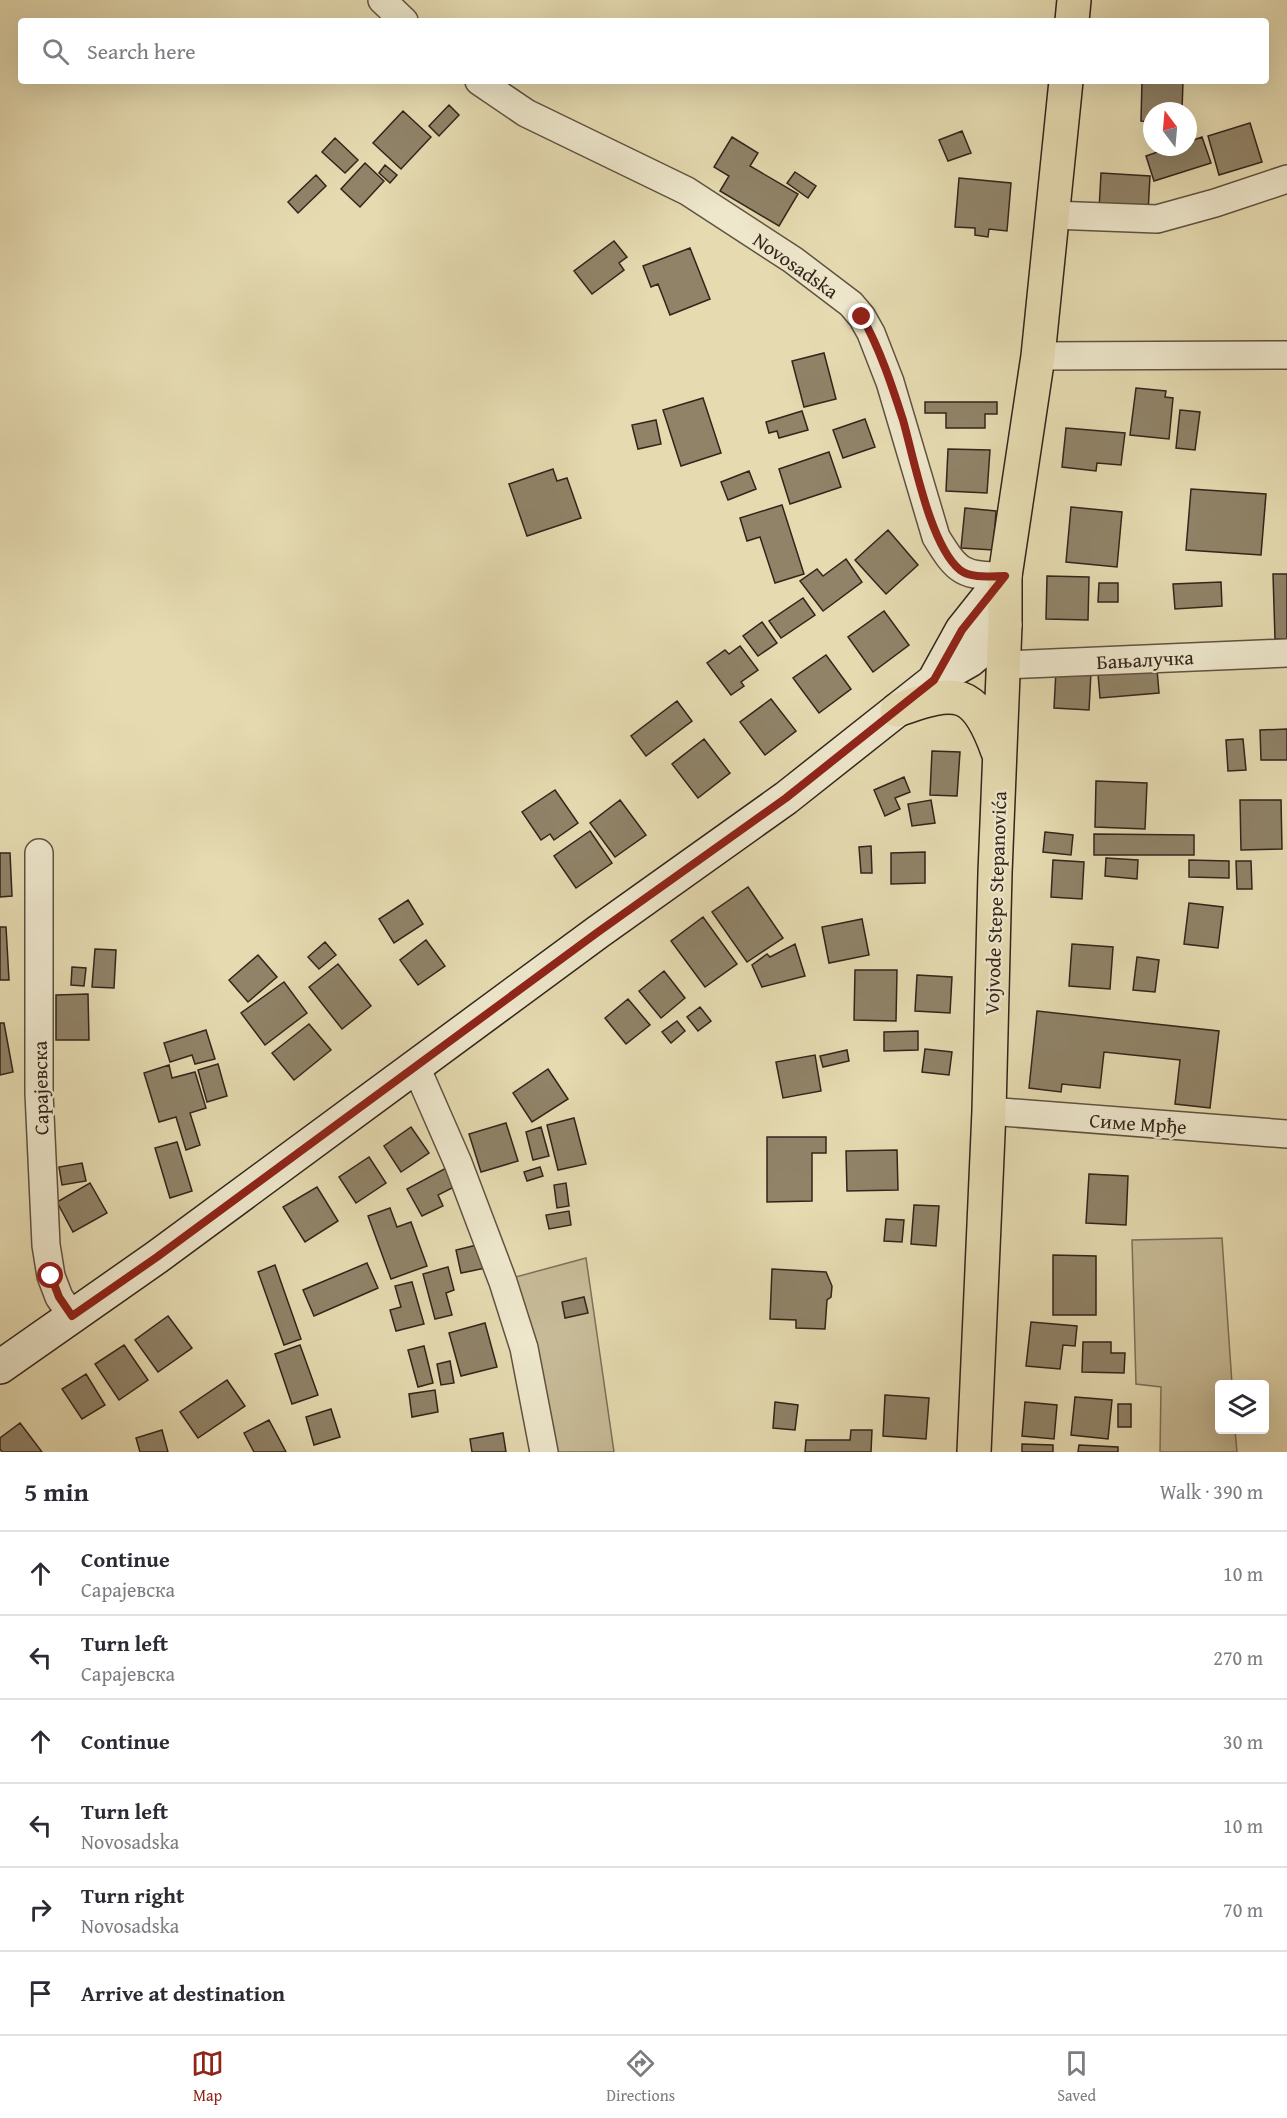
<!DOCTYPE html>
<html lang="en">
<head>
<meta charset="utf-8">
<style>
  :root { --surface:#fff; --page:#f7f7f7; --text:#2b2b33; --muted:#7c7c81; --line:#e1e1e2; --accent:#8f2418 }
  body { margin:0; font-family:"Gentium Book Plus",serif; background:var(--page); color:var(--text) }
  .controls { position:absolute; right:18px; bottom:18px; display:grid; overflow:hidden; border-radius:6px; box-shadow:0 6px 24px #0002 }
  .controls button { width:54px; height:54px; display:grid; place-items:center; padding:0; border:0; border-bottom:2px solid var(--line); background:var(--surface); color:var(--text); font:30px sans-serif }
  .compass { position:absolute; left:1143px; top:102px; width:54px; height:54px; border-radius:50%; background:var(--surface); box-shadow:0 6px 24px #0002; rotate:344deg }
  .stop { position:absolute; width:18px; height:18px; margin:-14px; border:4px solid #8f2418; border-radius:50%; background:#fff }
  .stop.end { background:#8f2418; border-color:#fff; box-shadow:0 2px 6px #0008 }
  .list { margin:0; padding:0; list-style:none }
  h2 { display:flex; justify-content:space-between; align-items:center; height:78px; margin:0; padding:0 24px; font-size:26px }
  h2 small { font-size:20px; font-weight:400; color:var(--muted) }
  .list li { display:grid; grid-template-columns:39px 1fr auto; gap:18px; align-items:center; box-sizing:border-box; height:84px; padding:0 24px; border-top:2px solid var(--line) }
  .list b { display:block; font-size:22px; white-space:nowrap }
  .list p { margin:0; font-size:20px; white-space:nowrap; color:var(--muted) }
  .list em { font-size:20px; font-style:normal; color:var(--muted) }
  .icon { flex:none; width:33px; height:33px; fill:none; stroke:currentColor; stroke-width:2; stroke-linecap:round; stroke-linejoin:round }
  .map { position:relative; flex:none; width:1287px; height:1452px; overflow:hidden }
  .search { position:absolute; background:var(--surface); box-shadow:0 6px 24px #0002; left:18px; right:18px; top:18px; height:66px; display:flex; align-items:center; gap:15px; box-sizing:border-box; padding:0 21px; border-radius:6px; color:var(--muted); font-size:22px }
  .sheet { height:582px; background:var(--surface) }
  nav { display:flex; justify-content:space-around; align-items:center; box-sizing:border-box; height:84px; border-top:2px solid var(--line); background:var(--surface); font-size:16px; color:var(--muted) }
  nav a { display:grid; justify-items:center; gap:3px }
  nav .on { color:var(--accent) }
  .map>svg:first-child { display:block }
  .green { fill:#c7bb97; stroke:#7e7059; stroke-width:1.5 }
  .building { fill:#908368; stroke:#34241b; stroke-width:1.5 }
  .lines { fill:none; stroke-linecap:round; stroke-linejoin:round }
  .street-casing { stroke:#605240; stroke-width:30 }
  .secondary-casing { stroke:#34241b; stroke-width:36 }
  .primary-casing { stroke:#34241b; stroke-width:36 }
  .street { stroke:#eee7cc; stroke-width:27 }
  .secondary { stroke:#eee7cc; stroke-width:33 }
  .primary { stroke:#e5dab0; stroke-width:33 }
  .route { stroke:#8f2418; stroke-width:8 }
  .labels { text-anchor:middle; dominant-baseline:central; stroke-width:4.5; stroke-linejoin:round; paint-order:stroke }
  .street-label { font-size:20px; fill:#34241b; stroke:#eee7cc }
</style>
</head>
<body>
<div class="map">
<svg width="1287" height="1452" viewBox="0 0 1287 1452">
  <rect width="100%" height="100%" fill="#e5dab0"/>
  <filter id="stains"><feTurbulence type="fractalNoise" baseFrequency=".00333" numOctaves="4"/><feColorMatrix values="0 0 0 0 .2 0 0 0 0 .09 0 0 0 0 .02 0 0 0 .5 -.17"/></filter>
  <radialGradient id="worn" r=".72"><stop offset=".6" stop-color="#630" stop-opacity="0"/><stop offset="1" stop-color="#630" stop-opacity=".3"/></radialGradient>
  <path class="green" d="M 1222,1238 L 1232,1384 L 1220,1384 L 1220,1430 L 1235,1430 L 1237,1452 L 1160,1452 L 1161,1387 L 1136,1384 L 1132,1240 Z
    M 586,1258 L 614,1452 L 555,1452 L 512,1278 Z"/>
  <path class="building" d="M 1142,81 L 1183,81 L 1182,111 L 1152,111 L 1152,122 L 1141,121 Z
    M 449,105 L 459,115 L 439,136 L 429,126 Z
    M 403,111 L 431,137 L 401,169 L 373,143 Z
    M 1250,123 L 1262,162 L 1219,175 L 1208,136 Z
    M 962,131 L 971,153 L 948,161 L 939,140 Z
    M 732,137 L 758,153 L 750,166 L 798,194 L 779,226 L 720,191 L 729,176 L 714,167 Z
    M 1202,137 L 1211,163 L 1154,181 L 1146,156 L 1172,147 L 1188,147 L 1188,142 Z
    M 335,138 L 358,160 L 345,173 L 322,152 Z
    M 365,163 L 384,181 L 360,207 L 341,189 Z
    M 385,165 L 397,175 L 390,183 L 379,173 Z
    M 795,172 L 816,186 L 808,198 L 787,183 Z
    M 1101,173 L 1150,176 L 1148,213 L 1099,210 Z
    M 316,175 L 326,186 L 298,213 L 288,202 Z
    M 959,178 L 1011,183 L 1007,231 L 989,229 L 988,237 L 975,235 L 975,228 L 955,227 Z
    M 614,241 L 627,257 L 619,263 L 624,270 L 592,294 L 574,271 Z
    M 690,248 L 710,299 L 670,315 L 658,284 L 651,287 L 643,266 Z
    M 824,353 L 836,399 L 804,407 L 792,361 Z
    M 1136,388 L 1166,391 L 1165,397 L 1173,398 L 1169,439 L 1130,435 Z
    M 703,398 L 721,453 L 681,466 L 663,410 Z
    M 925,402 L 997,402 L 997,414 L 985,414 L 985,428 L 946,428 L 946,413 L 925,413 Z
    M 1180,410 L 1200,412 L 1195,450 L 1176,448 Z
    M 802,411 L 808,430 L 779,438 L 777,431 L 769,433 L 766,422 Z
    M 865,419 L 875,447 L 843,458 L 833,430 Z
    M 656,420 L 661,444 L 638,449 L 632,425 Z
    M 1066,428 L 1125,433 L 1121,465 L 1097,463 L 1096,471 L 1062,467 Z
    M 948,449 L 990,450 L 987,493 L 946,491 Z
    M 829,452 L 841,487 L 790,504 L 779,469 Z
    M 553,469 L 557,481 L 567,478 L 581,518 L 527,536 L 509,484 Z
    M 749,471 L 756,489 L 728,500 L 721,482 Z
    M 1191,489 L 1266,494 L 1261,555 L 1186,550 Z
    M 782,505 L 804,574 L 775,583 L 760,537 L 747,541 L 740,518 Z
    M 1071,507 L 1122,512 L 1117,567 L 1066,562 Z
    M 965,508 L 996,511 L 993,550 L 961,548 Z
    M 888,530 L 918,565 L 886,594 L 855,560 Z
    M 846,559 L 862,582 L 823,611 L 800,581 L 817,569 L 823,576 Z
    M 1273,574 L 1287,574 L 1287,639 L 1275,639 Z
    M 1047,576 L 1089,577 L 1088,620 L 1046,619 Z
    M 1221,582 L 1222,606 L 1175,609 L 1173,584 Z
    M 1099,583 L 1118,583 L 1118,602 L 1098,602 Z
    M 803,598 L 815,615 L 781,638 L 769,621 Z
    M 884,611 L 909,645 L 873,672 L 848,637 Z
    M 762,622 L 777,643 L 758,656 L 743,636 Z
    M 740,646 L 758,670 L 741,682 L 744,686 L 731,695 L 707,663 L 725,650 L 729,654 Z
    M 826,655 L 851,689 L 819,713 L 793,678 Z
    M 1157,669 L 1159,693 L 1100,698 L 1098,674 Z
    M 1056,670 L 1091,672 L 1089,710 L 1054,708 Z
    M 771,699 L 796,731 L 765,755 L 740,722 Z
    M 677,701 L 692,721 L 646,756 L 631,736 Z
    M 1287,729 L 1287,760 L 1261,760 L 1260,730 Z
    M 704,739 L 730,773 L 698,798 L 672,764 Z
    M 1243,739 L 1246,770 L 1228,771 L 1226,740 Z
    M 932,751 L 960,752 L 957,796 L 930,795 Z
    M 904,777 L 910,792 L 895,798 L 900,809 L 885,816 L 874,790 Z
    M 1096,781 L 1147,783 L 1145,829 L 1095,827 Z
    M 555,790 L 578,823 L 554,840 L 550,834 L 541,840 L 522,812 Z
    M 620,800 L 646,835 L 615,857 L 590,823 Z
    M 931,800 L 935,823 L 912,826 L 908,804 Z
    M 1240,800 L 1281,800 L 1282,849 L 1241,850 Z
    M 590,831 L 612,863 L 576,888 L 554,856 Z
    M 1045,832 L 1073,835 L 1071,855 L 1043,852 Z
    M 1094,834 L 1194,835 L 1194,855 L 1094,855 Z
    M 871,846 L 872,873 L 861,873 L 859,847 Z
    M 925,852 L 925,883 L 891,884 L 891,853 Z
    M 0,853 L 10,853 L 12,896 L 0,897 Z
    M 1106,858 L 1138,860 L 1137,879 L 1105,876 Z
    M 1053,860 L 1084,862 L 1082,899 L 1051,897 Z
    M 1189,860 L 1229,861 L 1229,878 L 1189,877 Z
    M 1236,861 L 1251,861 L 1252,889 L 1237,889 Z
    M 748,887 L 783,938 L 747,962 L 712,912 Z
    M 408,900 L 423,924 L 394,943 L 379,919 Z
    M 1189,903 L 1223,907 L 1218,948 L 1184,944 Z
    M 703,917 L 737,964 L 705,987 L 671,941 Z
    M 862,919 L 869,955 L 829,963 L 822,927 Z
    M 0,927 L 6,927 L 9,980 L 0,980 Z
    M 426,940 L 445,966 L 418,985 L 400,960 Z
    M 325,942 L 336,955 L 319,969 L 308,957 Z
    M 795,944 L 805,976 L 762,987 L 752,965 L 767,954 L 770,957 Z
    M 1072,944 L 1113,947 L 1110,989 L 1069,986 Z
    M 95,949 L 116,950 L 114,988 L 92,987 Z
    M 258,955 L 277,977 L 248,1002 L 229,980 Z
    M 1137,957 L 1159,960 L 1155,992 L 1133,990 Z
    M 338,964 L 371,1006 L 342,1029 L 309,987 Z
    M 72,967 L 86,968 L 84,986 L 71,985 Z
    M 855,970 L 897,970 L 896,1021 L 854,1020 Z
    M 664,971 L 685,998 L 661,1018 L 639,991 Z
    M 917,975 L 952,977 L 950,1013 L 915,1011 Z
    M 284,982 L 307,1013 L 265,1045 L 241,1013 Z
    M 88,994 L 89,1040 L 56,1040 L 56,995 Z
    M 628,999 L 650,1025 L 626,1044 L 605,1018 Z
    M 700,1007 L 711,1021 L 698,1031 L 687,1017 Z
    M 1037,1011 L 1219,1031 L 1210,1108 L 1175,1104 L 1180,1060 L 1104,1052 L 1100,1088 L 1062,1084 L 1061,1092 L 1029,1088 Z
    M 677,1021 L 685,1031 L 671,1043 L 662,1032 Z
    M 0,1023 L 4,1023 L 13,1072 L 0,1075 Z
    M 309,1024 L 331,1050 L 294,1080 L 272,1053 Z
    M 206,1030 L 215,1059 L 195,1064 L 192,1055 L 170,1062 L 164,1043 Z
    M 918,1031 L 918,1050 L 884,1051 L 884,1032 Z
    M 925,1049 L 952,1052 L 949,1075 L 922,1072 Z
    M 847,1050 L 849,1061 L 823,1067 L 820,1056 Z
    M 815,1055 L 821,1091 L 783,1098 L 776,1062 Z
    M 218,1064 L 227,1096 L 207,1102 L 198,1070 Z
    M 169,1065 L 172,1078 L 195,1072 L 206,1108 L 190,1113 L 200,1145 L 186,1150 L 176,1117 L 159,1122 L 144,1073 Z
    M 548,1069 L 568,1099 L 532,1122 L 513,1093 Z
    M 574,1118 L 586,1164 L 558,1170 L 547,1125 Z
    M 506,1123 L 518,1161 L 481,1172 L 469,1134 Z
    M 411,1127 L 429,1153 L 401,1172 L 384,1146 Z
    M 541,1127 L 549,1156 L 533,1160 L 526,1132 Z
    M 767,1137 L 826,1137 L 826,1153 L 812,1153 L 812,1201 L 767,1202 Z
    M 177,1142 L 192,1191 L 170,1198 L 155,1148 Z
    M 897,1150 L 898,1190 L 847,1191 L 846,1151 Z
    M 369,1157 L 386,1183 L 356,1203 L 339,1177 Z
    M 82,1163 L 86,1181 L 62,1185 L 59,1167 Z
    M 448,1167 L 458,1185 L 438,1195 L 443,1206 L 422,1216 L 407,1189 Z
    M 540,1167 L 543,1176 L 527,1181 L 524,1172 Z
    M 1089,1174 L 1128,1176 L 1126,1225 L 1086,1223 Z
    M 90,1183 L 107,1213 L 73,1232 L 57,1202 Z
    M 566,1183 L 569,1206 L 557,1208 L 554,1185 Z
    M 317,1187 L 338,1221 L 305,1242 L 283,1207 Z
    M 914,1205 L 939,1206 L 936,1246 L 911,1244 Z
    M 390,1208 L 397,1227 L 411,1222 L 427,1266 L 391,1279 L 368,1216 Z
    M 569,1211 L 571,1225 L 549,1229 L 546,1215 Z
    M 886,1219 L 904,1220 L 902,1242 L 884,1241 Z
    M 481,1244 L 486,1268 L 461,1273 L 456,1250 Z
    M 1053,1255 L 1096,1256 L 1096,1315 L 1053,1315 Z
    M 367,1263 L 378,1288 L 314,1316 L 303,1290 Z
    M 275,1265 L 301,1339 L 284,1345 L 258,1272 Z
    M 448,1267 L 454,1290 L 446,1293 L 452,1315 L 435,1319 L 423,1274 Z
    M 772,1269 L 826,1272 L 832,1286 L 831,1297 L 827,1300 L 825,1329 L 796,1328 L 796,1320 L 770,1319 Z
    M 412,1282 L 424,1324 L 396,1331 L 390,1310 L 401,1307 L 395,1286 Z
    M 584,1297 L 588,1313 L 565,1318 L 562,1302 Z
    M 168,1316 L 192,1348 L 158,1372 L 135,1340 Z
    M 1031,1322 L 1077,1326 L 1075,1346 L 1063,1345 L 1060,1369 L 1026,1366 Z
    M 485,1323 L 497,1367 L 461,1376 L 449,1333 Z
    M 1083,1342 L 1111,1342 L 1111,1353 L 1125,1353 L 1124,1373 L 1082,1372 Z
    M 124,1345 L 148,1380 L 119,1400 L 95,1364 Z
    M 300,1345 L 318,1395 L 292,1404 L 275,1354 Z
    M 424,1346 L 433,1383 L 418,1387 L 408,1350 Z
    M 450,1361 L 454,1383 L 441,1385 L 437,1364 Z
    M 86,1374 L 105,1405 L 82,1419 L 62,1389 Z
    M 227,1380 L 245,1406 L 198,1438 L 180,1412 Z
    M 435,1390 L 438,1412 L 412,1417 L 409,1394 Z
    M 885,1395 L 929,1398 L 926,1439 L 883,1436 Z
    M 1075,1397 L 1112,1400 L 1108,1439 L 1071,1435 Z
    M 775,1402 L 798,1405 L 795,1430 L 773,1428 Z
    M 1025,1402 L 1057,1405 L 1054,1439 L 1022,1436 Z
    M 1118,1404 L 1131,1404 L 1131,1427 L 1118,1427 Z
    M 331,1409 L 340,1437 L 314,1445 L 306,1417 Z
    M 269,1420 L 286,1452 L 254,1452 L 244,1433 Z
    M 20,1423 L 42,1452 L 2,1452 L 0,1449 L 0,1438 Z
    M 162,1430 L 168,1452 L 140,1452 L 136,1438 Z
    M 851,1430 L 872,1430 L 871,1452 L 805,1452 L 806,1440 L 850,1440 Z
    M 503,1433 L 506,1452 L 472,1452 L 470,1439 Z
    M 1022,1444 L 1053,1445 L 1053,1452 L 1022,1452 Z
    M 1079,1445 L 1118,1447 L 1118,1452 L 1078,1452 Z"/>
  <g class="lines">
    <g class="street-casing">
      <path id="street" d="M 382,0 L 404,21
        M 479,81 L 526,113 L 687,191 L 793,260 L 851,304 L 862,317 L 871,333 L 890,382 L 936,537 C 958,573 963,576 1005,576
        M 1052,215 L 1157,219 L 1215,203 L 1287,179
        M 1038,356 L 1287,355
        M 1003,665 L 1287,653
        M 39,853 L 39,1093 L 46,1245 L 51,1276 L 59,1297 L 72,1316
        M 416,1067 L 458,1163 L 503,1282 L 524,1348 L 544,1452
        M 989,1111 L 1287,1134"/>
    </g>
    <g class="secondary-casing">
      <path id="secondary" d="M 935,679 L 962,630 L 1005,576
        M 0,1367 L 157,1257 L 598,932 L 786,798 L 935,680 L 970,660 L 989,644 L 1005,625"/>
    </g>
    <g class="primary-casing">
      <path id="primary" d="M 1072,21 L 1074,0
        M 897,710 C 956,689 975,687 998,752
        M 974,1452 L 989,1111 L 995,873 L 1005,625 L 1005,576 L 1038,356 L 1066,81"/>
    </g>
    <use href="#street" class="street"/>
    <use href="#secondary" class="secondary"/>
    <use href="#primary" class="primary"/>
  </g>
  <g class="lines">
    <path class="route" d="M 51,1276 L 59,1297 L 72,1316 L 157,1257 L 598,932 L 786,798 L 934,680 L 962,630 L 1005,576 C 991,576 972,579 960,570 C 930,545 914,459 903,420 C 892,386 880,349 862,317"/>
  </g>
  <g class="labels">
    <g class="street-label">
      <text transform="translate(796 265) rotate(35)">Novosadska</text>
      <text transform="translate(1145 659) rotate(-3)">Бањалучка</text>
      <text transform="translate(995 903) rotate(-88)">Vojvode Stepe Stepanovića</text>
      <text transform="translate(40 1088) rotate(-91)">Сарајевска</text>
      <text transform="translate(1138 1123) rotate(4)">Симе Мрђе</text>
    </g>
  </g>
  <rect width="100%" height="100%" filter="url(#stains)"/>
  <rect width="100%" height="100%" fill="url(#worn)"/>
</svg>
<div class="controls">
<button><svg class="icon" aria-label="layers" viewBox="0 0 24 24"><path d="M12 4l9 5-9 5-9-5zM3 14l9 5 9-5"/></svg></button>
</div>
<svg class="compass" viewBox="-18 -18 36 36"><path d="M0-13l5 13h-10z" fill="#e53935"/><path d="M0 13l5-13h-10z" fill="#7c7c81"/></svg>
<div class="stop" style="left:51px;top:1276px"></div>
<div class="stop end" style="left:862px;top:317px"></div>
<div class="search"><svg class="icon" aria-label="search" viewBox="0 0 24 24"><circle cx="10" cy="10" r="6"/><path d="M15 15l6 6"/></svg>Search here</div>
</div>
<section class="sheet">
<h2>5 min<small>Walk · 390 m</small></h2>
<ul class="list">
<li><svg class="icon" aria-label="ahead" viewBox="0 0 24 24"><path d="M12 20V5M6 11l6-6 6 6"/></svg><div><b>Continue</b><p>Сарајевска</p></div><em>10 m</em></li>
<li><svg class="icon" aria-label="left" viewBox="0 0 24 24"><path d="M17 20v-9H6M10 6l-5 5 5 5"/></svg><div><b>Turn left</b><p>Сарајевска</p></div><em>270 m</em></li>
<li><svg class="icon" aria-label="ahead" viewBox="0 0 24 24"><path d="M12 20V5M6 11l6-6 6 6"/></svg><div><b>Continue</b></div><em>30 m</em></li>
<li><svg class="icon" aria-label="left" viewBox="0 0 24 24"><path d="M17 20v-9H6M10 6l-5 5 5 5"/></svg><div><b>Turn left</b><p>Novosadska</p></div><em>10 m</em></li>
<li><svg class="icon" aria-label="right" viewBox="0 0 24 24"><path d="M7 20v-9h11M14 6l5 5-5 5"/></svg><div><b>Turn right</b><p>Novosadska</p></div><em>70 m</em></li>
<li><svg class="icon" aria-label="arrive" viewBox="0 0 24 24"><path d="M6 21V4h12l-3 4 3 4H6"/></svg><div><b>Arrive at destination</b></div></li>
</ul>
</section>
<nav>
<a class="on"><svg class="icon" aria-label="map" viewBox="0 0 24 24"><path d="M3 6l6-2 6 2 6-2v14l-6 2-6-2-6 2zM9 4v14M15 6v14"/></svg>Map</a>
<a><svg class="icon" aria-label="directions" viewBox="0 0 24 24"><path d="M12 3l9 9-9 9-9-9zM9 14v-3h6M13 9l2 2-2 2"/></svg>Directions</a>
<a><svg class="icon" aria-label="saved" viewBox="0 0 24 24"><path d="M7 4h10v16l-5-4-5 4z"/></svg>Saved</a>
</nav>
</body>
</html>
